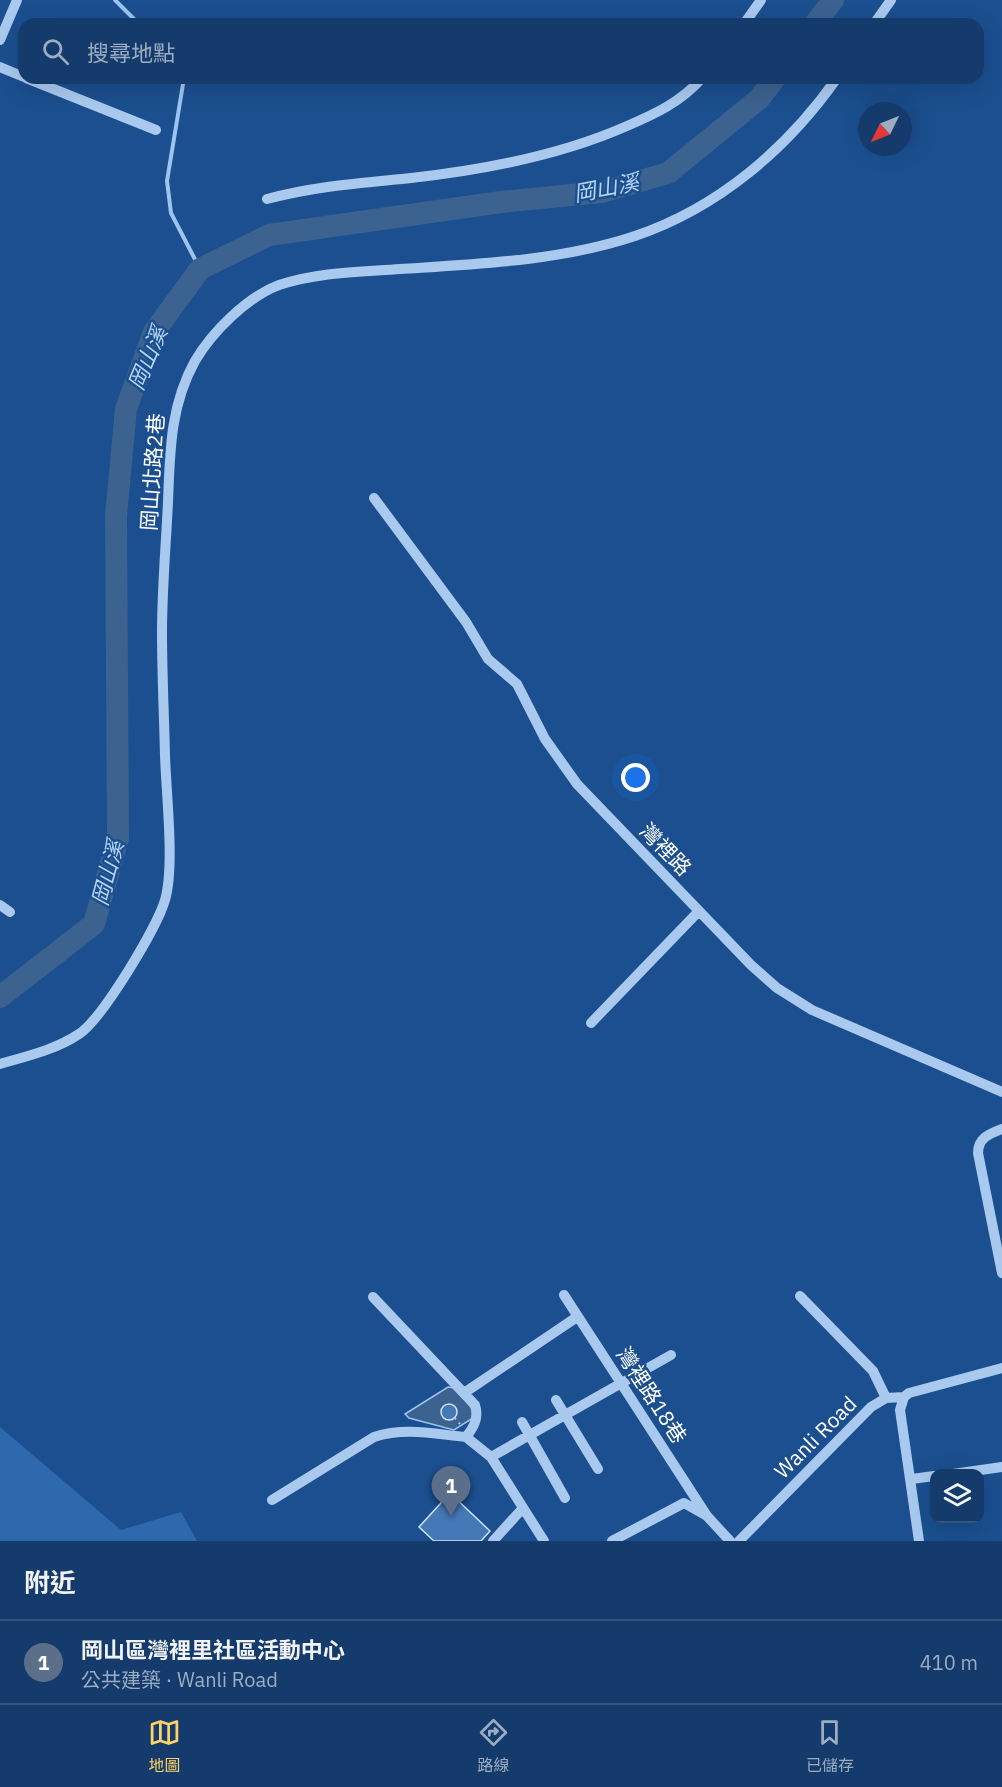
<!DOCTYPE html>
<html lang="zh-TW">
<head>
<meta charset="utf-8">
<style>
  :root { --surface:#143b6b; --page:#1d4271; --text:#f1f3f6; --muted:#9dadc1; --line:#33557e; --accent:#ffd166 }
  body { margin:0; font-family:"IBM Plex Sans","Noto Sans TC",sans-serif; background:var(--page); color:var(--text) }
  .controls { position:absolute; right:18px; bottom:18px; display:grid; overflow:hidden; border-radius:12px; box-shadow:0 6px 24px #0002 }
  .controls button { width:54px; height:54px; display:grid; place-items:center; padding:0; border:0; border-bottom:2px solid var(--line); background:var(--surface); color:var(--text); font:30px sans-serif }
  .compass { position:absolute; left:858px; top:102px; width:54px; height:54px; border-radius:50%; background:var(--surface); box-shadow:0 6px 24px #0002; rotate:227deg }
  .you { position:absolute; left:636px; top:778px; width:21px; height:21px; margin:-15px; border:4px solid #fff; border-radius:50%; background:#1a73e8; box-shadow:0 0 0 9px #1a73e833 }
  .badge { display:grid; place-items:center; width:39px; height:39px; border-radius:50%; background:var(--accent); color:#fff; font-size:20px; font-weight:700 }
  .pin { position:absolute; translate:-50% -50px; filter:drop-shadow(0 2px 3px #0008) }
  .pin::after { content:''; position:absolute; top:32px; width:21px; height:18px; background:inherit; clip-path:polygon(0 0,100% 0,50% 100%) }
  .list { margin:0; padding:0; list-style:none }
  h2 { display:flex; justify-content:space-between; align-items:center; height:78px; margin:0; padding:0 24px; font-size:26px }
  h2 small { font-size:20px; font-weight:400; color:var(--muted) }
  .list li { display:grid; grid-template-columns:39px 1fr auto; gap:18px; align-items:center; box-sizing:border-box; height:84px; padding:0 24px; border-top:2px solid var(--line) }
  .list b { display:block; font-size:22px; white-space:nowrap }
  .list p { margin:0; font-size:20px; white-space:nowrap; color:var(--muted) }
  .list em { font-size:20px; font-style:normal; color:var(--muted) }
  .icon { flex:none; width:33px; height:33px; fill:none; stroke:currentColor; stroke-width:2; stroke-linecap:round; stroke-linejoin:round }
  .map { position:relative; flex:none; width:1002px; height:1541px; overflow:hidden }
  .search { position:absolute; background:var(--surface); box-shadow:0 6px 24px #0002; left:18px; right:18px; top:18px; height:66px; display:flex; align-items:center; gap:15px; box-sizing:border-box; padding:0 21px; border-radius:18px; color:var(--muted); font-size:22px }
  .sheet { height:162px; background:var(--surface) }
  nav { display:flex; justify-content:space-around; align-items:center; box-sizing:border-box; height:84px; border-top:2px solid var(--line); background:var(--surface); font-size:16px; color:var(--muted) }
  nav a { display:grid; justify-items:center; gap:3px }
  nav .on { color:var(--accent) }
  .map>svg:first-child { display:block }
  .green { fill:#2e69ad }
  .water { fill:#3c6290; stroke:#9cc4f0; stroke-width:1.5 }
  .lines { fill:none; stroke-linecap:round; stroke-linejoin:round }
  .stream { stroke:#9cc4f0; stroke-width:4 }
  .river { stroke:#3c6290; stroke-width:22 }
  .building { fill:#4478b7; stroke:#cfe3fa; stroke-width:1.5 }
  .path { stroke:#a9c9ee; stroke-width:2; stroke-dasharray:3 4.5; stroke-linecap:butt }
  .minor { stroke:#a9c9ee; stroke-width:10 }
  .labels { text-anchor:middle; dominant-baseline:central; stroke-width:5; stroke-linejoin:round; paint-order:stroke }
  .street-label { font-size:21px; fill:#fff; stroke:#1b4f8f }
  .water-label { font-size:22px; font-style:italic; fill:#b5d3f5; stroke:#1b4f8f }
</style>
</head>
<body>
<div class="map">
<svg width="1002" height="1541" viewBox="0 0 1002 1541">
  <rect width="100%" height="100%" fill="#1b4f8f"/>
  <path class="green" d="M 0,1427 L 121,1530 L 181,1512 L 197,1541 L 0,1541 Z"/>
  <path class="water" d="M 448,1387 L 455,1388 L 475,1412 L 473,1418 L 454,1430 L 409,1418 L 405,1414 Z"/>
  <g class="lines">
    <path class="stream" d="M 115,0 L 139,24
      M 181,78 L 183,84 L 167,181 L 171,213 L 200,269"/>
    <path class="river" d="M 815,24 L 833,0
      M 0,997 L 94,924 L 118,838 L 116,516 L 126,409 L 154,332 L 200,269 L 269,235 L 501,202 L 602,192 L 668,173 L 759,99 L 775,78"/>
  </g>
  <path class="building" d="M441 1412a8 8 0 1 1 16 0a8 8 0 1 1-16 0Z
    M 450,1493 L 490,1531 L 481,1541 L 434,1541 L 419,1527 Z"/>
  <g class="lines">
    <path class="path" d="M 454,1417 L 460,1424"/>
    <path class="minor" d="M 744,24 L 761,0
      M 874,24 L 891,0
      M 0,40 L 17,0
      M 0,67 L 24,77
      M 26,78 L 156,130
      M 267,199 C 315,186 362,183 411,178 C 484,170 559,156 627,126 C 655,114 681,102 702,78
      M 374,498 L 466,622 L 488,659 L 517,684 L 545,739 L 577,784 L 751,965 L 777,988 L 812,1010 L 1002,1092
      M 0,905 L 10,912
      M 591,1023 L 699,911
      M 0,1064 C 27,1056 55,1050 79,1034 C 102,1019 157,928 165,900 C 175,866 166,793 165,755 C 164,714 162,673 162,632 C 162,589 166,545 168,502 C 170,452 170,406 195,361 C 212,332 247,297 279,285 C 319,272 359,272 400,269 C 478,264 560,261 635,236 C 718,208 787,149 837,78
      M 1002,1129 C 989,1134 978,1138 978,1153 L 1002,1273
      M 564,1295 L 707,1516
      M 800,1296 L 873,1371 L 886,1398
      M 373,1297 L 475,1405 C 479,1418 474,1427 466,1437
      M 464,1393 L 577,1317
      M 904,1397 L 900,1410 L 919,1541
      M 556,1400 L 598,1469
      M 522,1422 L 565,1498
      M 466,1437 L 491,1457 L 544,1541
      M 491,1457 L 671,1355
      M 953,1474 L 1002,1467
      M 912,1479 L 934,1476
      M 272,1500 L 374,1437 C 405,1427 434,1434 466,1437
      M 493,1541 L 523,1508
      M 612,1541 L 684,1503 L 707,1516 L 730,1541
      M 739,1541 L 871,1407 L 886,1398 L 904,1397 L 909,1393 L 1002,1368"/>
  </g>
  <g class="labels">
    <g class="street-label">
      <text transform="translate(152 472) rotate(-86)">岡山北路2巷</text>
      <text transform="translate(666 849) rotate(46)">灣裡路</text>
      <text transform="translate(652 1395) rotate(57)">灣裡路18巷</text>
      <text transform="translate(815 1437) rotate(-45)">Wanli Road</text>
    </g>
    <g class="water-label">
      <text transform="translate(606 187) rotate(-11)">岡山溪</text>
      <text transform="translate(147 358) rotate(-67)">岡山溪</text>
      <text transform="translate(107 873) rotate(-75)">岡山溪</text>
    </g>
  </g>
</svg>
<div class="controls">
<button><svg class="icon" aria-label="layers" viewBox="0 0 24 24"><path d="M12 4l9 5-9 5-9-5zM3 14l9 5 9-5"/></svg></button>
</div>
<svg class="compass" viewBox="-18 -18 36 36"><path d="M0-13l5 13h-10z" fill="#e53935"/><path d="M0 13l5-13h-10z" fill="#9dadc1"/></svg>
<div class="you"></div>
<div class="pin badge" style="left:451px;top:1516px;background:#5c6f8a">1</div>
<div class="search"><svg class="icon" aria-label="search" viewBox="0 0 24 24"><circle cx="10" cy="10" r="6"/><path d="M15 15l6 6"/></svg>搜尋地點</div>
</div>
<section class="sheet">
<h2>附近<small></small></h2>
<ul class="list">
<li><span class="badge" style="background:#5c6f8a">1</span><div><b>岡山區灣裡里社區活動中心</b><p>公共建築 · Wanli Road</p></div><em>410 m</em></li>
</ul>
</section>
<nav>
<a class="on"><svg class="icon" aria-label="map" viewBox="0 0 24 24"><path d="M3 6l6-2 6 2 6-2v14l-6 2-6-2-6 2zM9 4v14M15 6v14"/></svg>地圖</a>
<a><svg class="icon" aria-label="directions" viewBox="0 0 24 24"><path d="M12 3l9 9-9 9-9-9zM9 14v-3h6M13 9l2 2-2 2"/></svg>路線</a>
<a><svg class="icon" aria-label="saved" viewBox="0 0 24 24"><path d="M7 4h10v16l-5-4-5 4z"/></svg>已儲存</a>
</nav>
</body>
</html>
